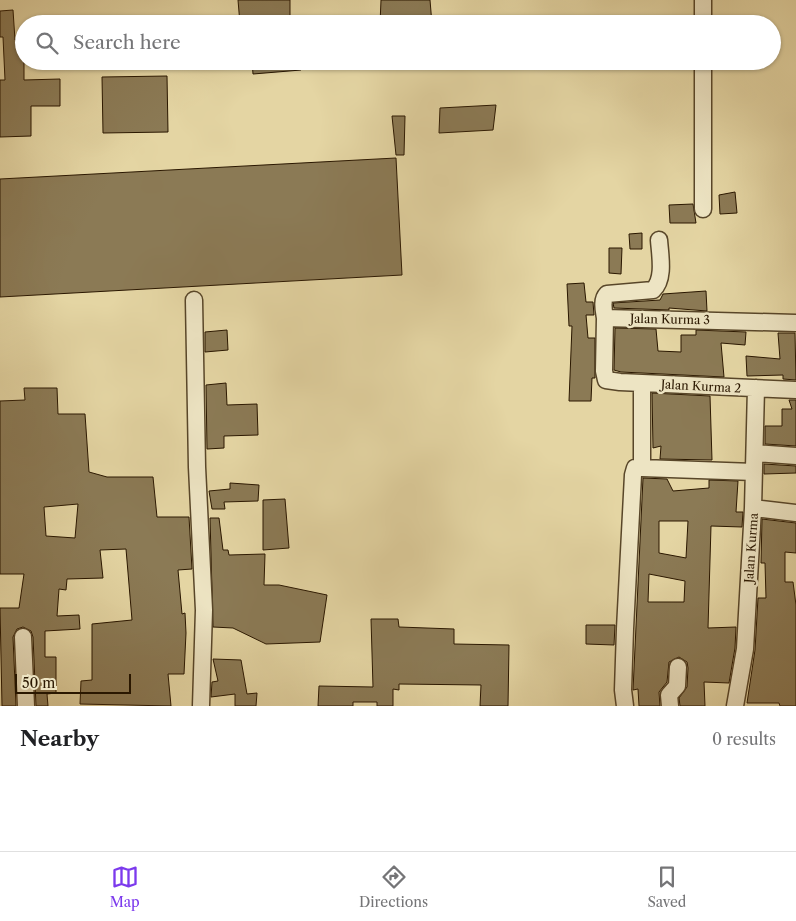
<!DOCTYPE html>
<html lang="en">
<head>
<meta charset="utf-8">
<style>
  :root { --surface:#fff; --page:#f6f6f6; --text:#202124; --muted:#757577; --line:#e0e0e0; --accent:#7c3aed }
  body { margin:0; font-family:"Libre Caslon Text",serif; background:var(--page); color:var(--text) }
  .scale { position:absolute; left:15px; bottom:12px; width:116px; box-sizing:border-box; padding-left:5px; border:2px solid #2a1700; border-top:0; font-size:14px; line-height:18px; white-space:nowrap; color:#2a1700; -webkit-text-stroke:4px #ede4c3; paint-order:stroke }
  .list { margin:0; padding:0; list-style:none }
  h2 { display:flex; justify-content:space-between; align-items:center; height:65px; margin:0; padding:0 20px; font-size:21px }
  h2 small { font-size:16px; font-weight:400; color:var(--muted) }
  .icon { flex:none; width:28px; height:28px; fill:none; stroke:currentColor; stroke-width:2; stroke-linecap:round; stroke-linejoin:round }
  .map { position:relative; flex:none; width:796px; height:706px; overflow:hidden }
  .search { position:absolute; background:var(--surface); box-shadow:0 1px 4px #0004; left:15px; right:15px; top:15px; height:55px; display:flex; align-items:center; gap:12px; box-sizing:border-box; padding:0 18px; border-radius:28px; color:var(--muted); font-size:19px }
  .sheet { height:145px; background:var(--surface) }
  nav { display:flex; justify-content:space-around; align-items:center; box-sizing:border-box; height:70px; border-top:1px solid var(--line); background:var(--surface); font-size:14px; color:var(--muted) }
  nav a { display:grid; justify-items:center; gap:2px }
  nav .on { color:var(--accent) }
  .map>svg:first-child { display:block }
  .building { fill:#8b7a55; stroke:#2a1700; fill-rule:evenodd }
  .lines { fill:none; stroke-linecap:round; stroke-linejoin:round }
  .street-casing { stroke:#584629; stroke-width:19 }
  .street { stroke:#ede4c3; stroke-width:16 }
  .labels { text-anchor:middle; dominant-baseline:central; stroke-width:5; stroke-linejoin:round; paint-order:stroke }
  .street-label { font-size:12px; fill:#2a1700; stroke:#ede4c3 }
</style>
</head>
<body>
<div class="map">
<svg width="796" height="706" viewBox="0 0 796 706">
  <rect width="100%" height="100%" fill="#e4d5a3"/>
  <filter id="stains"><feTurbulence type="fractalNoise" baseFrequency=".004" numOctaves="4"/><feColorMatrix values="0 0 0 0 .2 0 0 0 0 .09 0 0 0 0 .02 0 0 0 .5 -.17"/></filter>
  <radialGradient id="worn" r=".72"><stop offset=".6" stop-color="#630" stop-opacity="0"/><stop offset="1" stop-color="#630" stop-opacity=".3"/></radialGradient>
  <path class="building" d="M 238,0 L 290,0 L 290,24 L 240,24 Z
    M 381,0 L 430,0 L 432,24 L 380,24 Z
    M 13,10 L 15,40 L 24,40 L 24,80 L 60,79 L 60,106 L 31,106 L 31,136 L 0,137 L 0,80 L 5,80 L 3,37 L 0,37 L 0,11 Z
    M 252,61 L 301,61 L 301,70 L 253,74 Z
    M 167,76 L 168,132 L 103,133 L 102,77 Z
    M 496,105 L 493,130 L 439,133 L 440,108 Z
    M 392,116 L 405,116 L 404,155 L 396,155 Z
    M 396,158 L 402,275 L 0,297 L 0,179 Z
    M 735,192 L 737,213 L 720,214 L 719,195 Z
    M 693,204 L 696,223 L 670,223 L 669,205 Z
    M 642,233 L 642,249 L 630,249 L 629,234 Z
    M 609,248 L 622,248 L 621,274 L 609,273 Z
    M 584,283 L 586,302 L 593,302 L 594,315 L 586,315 L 588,338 L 595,338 L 595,378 L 592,378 L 591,401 L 569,401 L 572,326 L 569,326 L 567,284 Z
    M 706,291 L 707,311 L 669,308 L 669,310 L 614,308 L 613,303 L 660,300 L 663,294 Z
    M 615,328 L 656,329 L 658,351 L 681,352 L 681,335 L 696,335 L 696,330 L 746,332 L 745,345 L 721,343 L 724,377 L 621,372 L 614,370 Z
    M 227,330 L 228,350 L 205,352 L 205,332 Z
    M 778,333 L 795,333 L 796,380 L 783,379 L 783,375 L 747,376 L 746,356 L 780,359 Z
    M 226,383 L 227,405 L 257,404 L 258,435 L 224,436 L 224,448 L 207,449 L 206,385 Z
    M 24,388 L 57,388 L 58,414 L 85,414 L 89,472 L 107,477 L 153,477 L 157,517 L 189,517 L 192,569 L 178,570 L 182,614 L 185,613 L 186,633 L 184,674 L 168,674 L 171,706 L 80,704 L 81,681 L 92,680 L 92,624 L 132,620 L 126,549 L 100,550 L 103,578 L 67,579 L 66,590 L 59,589 L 57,616 L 79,615 L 80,629 L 45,631 L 45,657 L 56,657 L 56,693 L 47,694 L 48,706 L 36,706 L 33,637 L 31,631 L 23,627 L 17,629 L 13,637 L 16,706 L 2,706 L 0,608 L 19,608 L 24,574 L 0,574 L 0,401 L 25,400 ZM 78,504 L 75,538 L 46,536 L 44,507 Z
    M 652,393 L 710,396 L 712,460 L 660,459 L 661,446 L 653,448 Z
    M 789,400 L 796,400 L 796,446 L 765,444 L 765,426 L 782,426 L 782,409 L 792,409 Z
    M 764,464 L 796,466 L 796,473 L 764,474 Z
    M 643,478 L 667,479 L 673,491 L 709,488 L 709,480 L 738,481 L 736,512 L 743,512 L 742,527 L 711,526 L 708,628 L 736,627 L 735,648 L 729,683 L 704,682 L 705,706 L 680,706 L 679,698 L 687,687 L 688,668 L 687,662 L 679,657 L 669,662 L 667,682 L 659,692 L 660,706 L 639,706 L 638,689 L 633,690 ZM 659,521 L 688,521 L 686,558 L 659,553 ZM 649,574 L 685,581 L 684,602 L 648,602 Z
    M 230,483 L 259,485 L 258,501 L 224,502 L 225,509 L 212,509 L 209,491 L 230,489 Z
    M 285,499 L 289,548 L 263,550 L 263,500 Z
    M 210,518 L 219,518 L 223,550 L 228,550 L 229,555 L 265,554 L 264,585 L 279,585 L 327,595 L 320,642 L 266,644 L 233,628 L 213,627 Z
    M 762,519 L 796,523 L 796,553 L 785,552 L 785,582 L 793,582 L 796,605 L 796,706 L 780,706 L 779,703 L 747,703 L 755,650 L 758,598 L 766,598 L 765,563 L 761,563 Z
    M 371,619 L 398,619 L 399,627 L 454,629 L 454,644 L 509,645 L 508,706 L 480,706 L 481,685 L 399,684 L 399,690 L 393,689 L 393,706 L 377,706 L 377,702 L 353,702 L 353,706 L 318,706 L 319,686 L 373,687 Z
    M 586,625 L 615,625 L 614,645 L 586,644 Z
    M 213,659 L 241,660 L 247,694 L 257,693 L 256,706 L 235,706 L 235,694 L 211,697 L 212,682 L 218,681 Z"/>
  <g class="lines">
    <g class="street-casing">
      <path id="street" d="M 703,0 L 703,24
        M 703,61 L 703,209
        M 194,300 L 197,467 L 204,610 L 201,706
        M 605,318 C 604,311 601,300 607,294 L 653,290 C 665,279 660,255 659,240
        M 796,323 L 605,318 L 604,371 L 606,380 L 620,382 L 796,390
        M 642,383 L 642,468 L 754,472
        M 755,453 L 796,456
        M 753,508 L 796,513
        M 23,637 L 26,706
        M 625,706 L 623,690 L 625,629 L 633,475 L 635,468 L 642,468
        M 670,706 L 669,695 L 677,686 L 678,667
        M 735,706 L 745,649 L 753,508 L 756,388"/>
    </g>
    <use href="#street" class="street"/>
  </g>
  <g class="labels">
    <g class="street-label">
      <text transform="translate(670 319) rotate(1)">Jalan Kurma 3</text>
      <text transform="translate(701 386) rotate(3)">Jalan Kurma 2</text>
      <text transform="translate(751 548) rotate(-86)">Jalan Kurma</text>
    </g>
  </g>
  <rect width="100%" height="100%" filter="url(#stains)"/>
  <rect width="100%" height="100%" fill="url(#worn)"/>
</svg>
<div class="scale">50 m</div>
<div class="search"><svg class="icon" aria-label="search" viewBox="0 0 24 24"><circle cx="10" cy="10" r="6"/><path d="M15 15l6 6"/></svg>Search here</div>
</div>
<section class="sheet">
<h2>Nearby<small>0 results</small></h2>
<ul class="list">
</ul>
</section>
<nav>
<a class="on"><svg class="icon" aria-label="map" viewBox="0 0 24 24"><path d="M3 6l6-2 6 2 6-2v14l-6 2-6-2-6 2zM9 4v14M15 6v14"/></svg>Map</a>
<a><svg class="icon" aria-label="directions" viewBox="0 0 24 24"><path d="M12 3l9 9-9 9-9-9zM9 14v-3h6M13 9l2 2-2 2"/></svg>Directions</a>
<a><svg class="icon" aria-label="saved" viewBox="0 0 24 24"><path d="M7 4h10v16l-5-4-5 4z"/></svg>Saved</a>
</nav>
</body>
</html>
